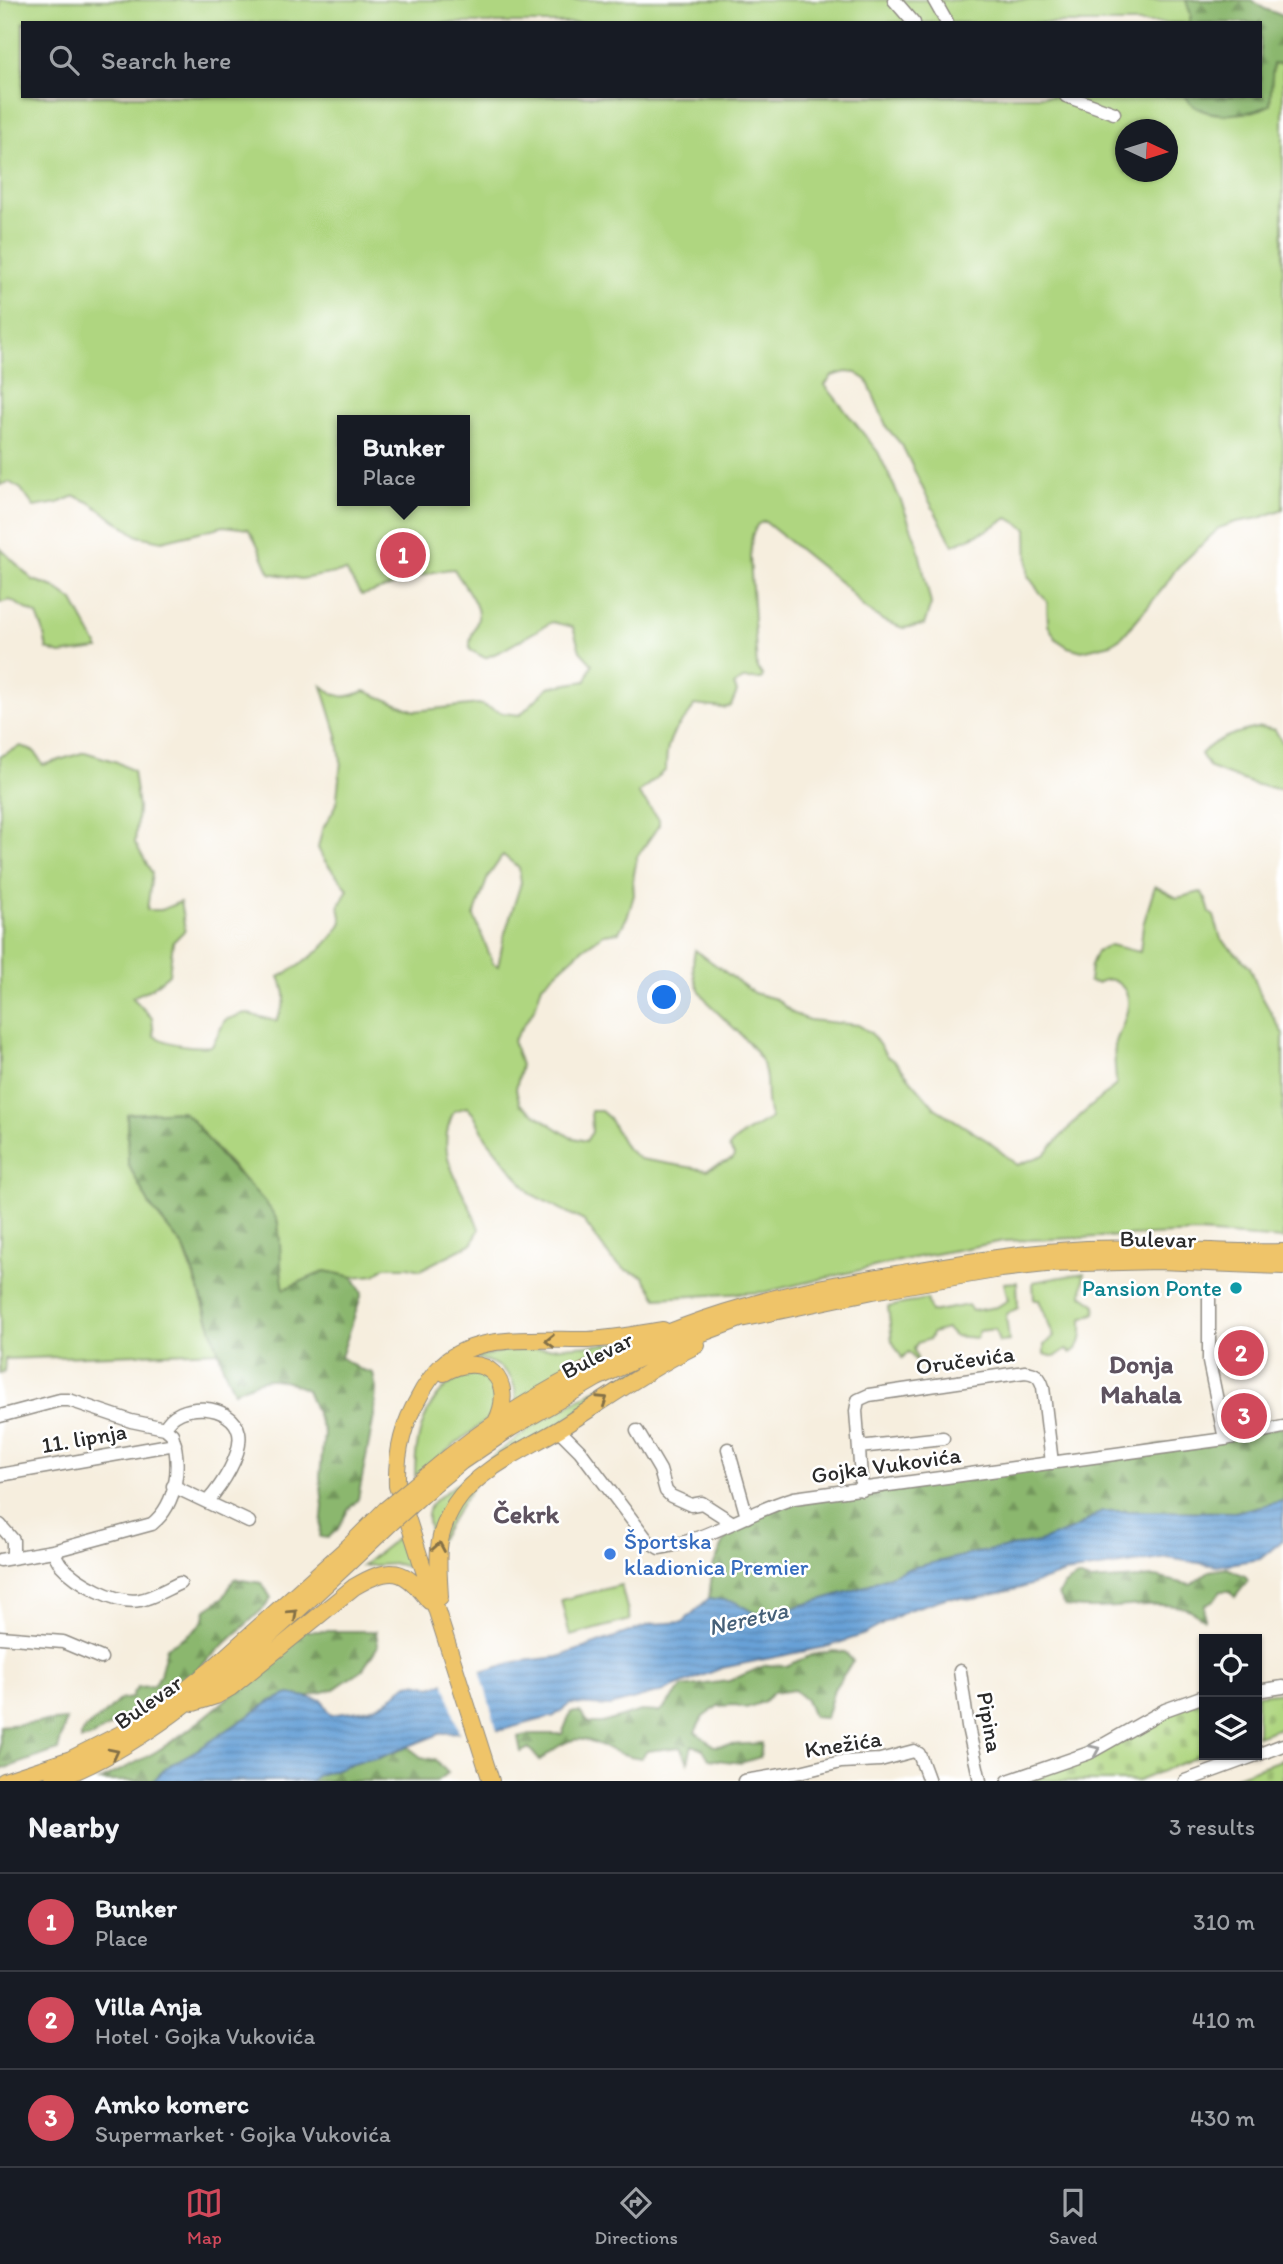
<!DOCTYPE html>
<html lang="en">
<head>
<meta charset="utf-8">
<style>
  :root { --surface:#171b24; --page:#20242c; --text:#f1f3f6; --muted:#9ea1a6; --line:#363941; --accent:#d1495b }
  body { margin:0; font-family:Itim,sans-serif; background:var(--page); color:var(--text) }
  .controls { position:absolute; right:21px; bottom:21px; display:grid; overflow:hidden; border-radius:0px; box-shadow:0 2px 5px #0004 }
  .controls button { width:63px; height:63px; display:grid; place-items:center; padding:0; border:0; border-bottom:2px solid var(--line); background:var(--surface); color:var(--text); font:35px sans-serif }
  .compass { position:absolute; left:1115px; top:119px; width:63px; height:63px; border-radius:50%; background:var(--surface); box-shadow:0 2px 5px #0004; rotate:94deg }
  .you { position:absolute; left:665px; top:998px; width:24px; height:24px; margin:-18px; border:5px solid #fff; border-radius:50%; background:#1a73e8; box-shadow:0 0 0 10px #1a73e833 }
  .badge { display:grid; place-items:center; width:46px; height:46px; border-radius:50%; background:var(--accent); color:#fff; font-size:23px; font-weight:700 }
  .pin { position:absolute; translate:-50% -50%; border:4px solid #fff; box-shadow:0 2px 7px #0006 }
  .popup { position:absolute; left:337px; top:415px; width:133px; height:91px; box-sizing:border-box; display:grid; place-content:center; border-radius:0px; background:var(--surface); filter:drop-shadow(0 2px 5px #0005); font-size:23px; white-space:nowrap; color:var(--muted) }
  .popup b { font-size:26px; color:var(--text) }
  .popup::after { content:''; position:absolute; left:50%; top:100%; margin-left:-14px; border:14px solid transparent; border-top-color:var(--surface) }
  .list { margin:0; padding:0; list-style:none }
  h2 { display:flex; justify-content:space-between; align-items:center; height:91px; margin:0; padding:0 28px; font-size:30px }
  h2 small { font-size:23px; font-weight:400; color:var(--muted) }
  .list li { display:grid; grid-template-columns:46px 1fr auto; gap:21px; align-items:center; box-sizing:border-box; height:98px; padding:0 28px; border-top:2px solid var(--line) }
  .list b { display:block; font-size:26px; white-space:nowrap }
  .list p { margin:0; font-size:23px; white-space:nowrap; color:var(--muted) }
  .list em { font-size:23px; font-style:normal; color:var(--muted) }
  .icon { flex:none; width:38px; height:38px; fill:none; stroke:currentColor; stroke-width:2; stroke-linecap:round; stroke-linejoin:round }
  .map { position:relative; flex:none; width:1283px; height:1781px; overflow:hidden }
  .search { position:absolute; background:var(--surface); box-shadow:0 2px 5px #0004; left:21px; right:21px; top:21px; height:77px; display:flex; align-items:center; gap:18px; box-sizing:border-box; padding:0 24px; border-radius:0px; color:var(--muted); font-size:26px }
  .sheet { height:385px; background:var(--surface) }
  nav { display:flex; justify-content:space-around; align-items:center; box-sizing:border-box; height:98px; border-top:2px solid var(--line); background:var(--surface); font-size:19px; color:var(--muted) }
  nav a { display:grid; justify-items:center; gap:4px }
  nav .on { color:var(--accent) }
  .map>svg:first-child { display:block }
  .green { fill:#afd680; stroke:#6d8056; stroke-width:2; fill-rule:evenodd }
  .forest { fill:url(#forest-firs); stroke:#5b714c; stroke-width:2 }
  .cemetery { fill:url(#cemetery-stones); stroke:#6d8056; stroke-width:2 }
  .water { fill:url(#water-rules); stroke:#4a6681; stroke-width:2 }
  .pier { fill:#f6eede }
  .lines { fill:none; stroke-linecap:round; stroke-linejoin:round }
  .minor-casing { stroke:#908c84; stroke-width:15 }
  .major-casing { stroke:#908c84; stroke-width:18 }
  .minor { stroke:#fff; stroke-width:12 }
  .major { stroke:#efc469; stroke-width:16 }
  .major-bridge-casing { stroke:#908c84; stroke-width:18; stroke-linecap:butt }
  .major-bridge { stroke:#efc469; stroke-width:16 }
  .oneway { stroke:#837047 }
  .oneway2 { stroke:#a0a0a0 }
  .culture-dot { fill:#0f9aa8; stroke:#fff; stroke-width:2.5 }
  .shop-dot { fill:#3f7fe0; stroke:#fff; stroke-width:2.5 }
  .labels { text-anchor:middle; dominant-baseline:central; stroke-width:5; stroke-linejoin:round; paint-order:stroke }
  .street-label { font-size:23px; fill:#2b2b2b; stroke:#fff }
  .culture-label { font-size:23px; fill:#0d838f; stroke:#fff; text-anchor:end }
  .shop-label { font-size:23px; fill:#366cbe; stroke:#fff; text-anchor:start }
  .water-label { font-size:24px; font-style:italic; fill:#466078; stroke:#fff }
  .quarter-label { font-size:26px; font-weight:bold; fill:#5e5360; stroke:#fff }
</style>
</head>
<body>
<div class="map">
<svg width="1283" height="1781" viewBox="0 0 1283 1781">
  <defs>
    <pattern id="forest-firs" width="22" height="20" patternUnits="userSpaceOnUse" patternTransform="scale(1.75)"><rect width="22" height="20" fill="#8bb76e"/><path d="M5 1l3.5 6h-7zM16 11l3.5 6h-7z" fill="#72955b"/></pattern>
    <pattern id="cemetery-stones" width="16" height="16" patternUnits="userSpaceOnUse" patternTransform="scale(1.75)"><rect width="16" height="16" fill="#afd680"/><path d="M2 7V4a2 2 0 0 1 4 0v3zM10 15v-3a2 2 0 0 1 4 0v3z" fill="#97b86f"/></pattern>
    <pattern id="water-rules" width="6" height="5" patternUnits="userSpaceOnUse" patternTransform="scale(1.75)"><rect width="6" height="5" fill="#68a1d7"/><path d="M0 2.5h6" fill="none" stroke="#5683af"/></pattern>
  </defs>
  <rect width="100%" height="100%" fill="#fff"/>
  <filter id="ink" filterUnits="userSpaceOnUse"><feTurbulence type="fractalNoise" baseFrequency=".0143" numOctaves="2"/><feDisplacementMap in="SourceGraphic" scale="14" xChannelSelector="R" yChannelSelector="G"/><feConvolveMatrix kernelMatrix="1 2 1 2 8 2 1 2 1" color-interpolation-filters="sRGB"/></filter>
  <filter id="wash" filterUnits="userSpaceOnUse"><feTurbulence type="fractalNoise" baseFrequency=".00686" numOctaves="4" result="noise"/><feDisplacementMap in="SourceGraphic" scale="28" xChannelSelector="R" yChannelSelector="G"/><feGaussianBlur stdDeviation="1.57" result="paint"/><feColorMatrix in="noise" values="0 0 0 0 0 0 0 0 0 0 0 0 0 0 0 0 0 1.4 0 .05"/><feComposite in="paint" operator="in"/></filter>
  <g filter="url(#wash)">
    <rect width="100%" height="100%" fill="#f6eede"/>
    <path class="green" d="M 0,0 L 1186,0 L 1191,15 L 1189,23 L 23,23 L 23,96 L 1212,96 L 1224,113 C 1241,112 1255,113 1269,105 L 1273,63 L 1283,63 L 1283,509 L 1260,518 L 1236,522 L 1219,528 L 1176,569 L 1165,586 L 1123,636 L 1111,644 L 1082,651 L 1068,647 L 1056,639 L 1048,625 L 1047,602 L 1028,576 L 1027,529 L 1008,518 L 985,531 L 953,545 L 926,495 L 902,445 L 887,428 L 867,380 L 856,373 L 846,372 L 832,376 L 825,385 L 878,452 L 901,501 L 917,543 L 931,604 L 924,625 L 903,628 L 884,621 L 864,608 L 847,588 L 764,521 L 757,525 L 752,536 L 750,557 L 757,668 L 763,676 L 761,679 L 743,679 L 734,685 L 737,692 L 731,706 L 723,708 L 694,705 C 691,713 687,717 681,723 C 668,737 666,752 666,770 L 638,793 L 659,819 L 659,825 L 637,857 L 633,880 L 634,895 L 628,915 L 619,932 L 604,934 L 581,950 L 542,985 L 535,1008 L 513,1041 L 521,1065 L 516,1089 L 520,1104 L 570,1137 L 586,1141 L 592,1132 L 591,1111 L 601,1111 L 609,1118 L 626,1148 L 640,1159 L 706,1170 L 733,1159 L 734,1155 L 729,1147 C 739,1134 757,1128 771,1118 C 763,1101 770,1083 763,1065 C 744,1021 681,1005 695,950 L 754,993 L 776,999 L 794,1014 L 809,1020 L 858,1025 L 871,1033 L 887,1056 L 895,1061 L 935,1108 L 988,1141 L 1017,1165 L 1044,1155 L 1080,1116 L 1116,1085 C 1116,1072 1113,1057 1115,1045 C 1120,1027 1140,998 1118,983 C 1110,977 1104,980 1097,983 L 1089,982 L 1091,965 L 1097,951 L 1110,945 L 1140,952 L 1143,925 L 1155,886 L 1177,898 L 1201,892 L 1206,899 L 1210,913 L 1214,916 L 1221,939 L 1250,967 L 1260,993 L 1283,1034 L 1283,1239 L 1198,1233 L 1004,1241 L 908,1259 L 765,1292 L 657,1298 L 643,1276 L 626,1270 L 612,1260 L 584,1221 L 531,1194 L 486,1138 L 475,1116 L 467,1107 L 454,1111 C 431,1158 465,1186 479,1229 L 473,1243 L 420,1270 L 408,1267 L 385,1267 L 375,1275 L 353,1277 L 325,1271 L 284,1290 L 279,1268 L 278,1221 L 256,1193 L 182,1111 L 127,1114 L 128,1164 L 150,1206 L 184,1248 L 219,1351 L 5,1359 L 4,1373 L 0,1374 L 0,756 L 21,746 L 35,752 L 43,765 L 85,752 L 117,762 L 133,771 L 138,808 L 135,843 L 152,873 L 147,910 L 161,910 L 180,902 L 185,930 L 173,942 L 169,974 L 151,989 L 132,997 L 152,1018 L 154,1036 C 170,1045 194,1048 212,1046 L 225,1020 L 245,1013 L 276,1021 C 286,1002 289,997 279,977 C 304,964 329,947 342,922 L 339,907 L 348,889 L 324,860 L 318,848 L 322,830 L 336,806 L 341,761 L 337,735 L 322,686 C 339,699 345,699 365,691 L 415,711 L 479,704 L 503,713 L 520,715 L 549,687 L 586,681 L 592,664 L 580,651 L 573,627 L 552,622 L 501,651 L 485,658 L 470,650 C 469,634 475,632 478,618 C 480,604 461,582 454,569 C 421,571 393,589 361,595 L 346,571 L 301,579 L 270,573 C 262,558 259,543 248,529 L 224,526 L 162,541 L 138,536 L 89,502 L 75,496 L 58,503 L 34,507 L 21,489 L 9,482 L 0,485 ZM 1126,130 L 1168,130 L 1168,172 L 1126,172 ZM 342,420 L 464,420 L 464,501 L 342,501 ZM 503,855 L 519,868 L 521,883 L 504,936 L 498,966 L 493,963 L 474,916 L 488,877 Z
      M 0,548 L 33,580 L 54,587 L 73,601 L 99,649 L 60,654 L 47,649 L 43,630 L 37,615 L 10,600 L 0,603 Z
      M 1261,727 L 1275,730 L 1283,744 L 1283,790 L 1253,784 L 1210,768 L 1201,754 C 1217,737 1239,732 1261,727 Z
      M 1084,1273 L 1082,1295 L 1096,1305 L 1095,1313 L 1082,1319 C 1082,1332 1084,1345 1071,1353 L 1066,1349 L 1055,1357 L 1044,1354 L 1044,1345 L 1054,1337 L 1039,1300 L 1034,1300 L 1033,1282 Z
      M 1017,1282 L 1018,1308 L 1006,1314 L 1009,1341 L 999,1342 L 995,1329 L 979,1331 L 977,1338 L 954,1336 L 947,1329 L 932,1333 L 930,1339 L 917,1343 L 914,1349 L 917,1359 L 915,1360 L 909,1352 L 902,1358 L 892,1341 L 888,1307 L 927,1299 L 931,1312 L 968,1305 L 972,1311 L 997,1307 L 1008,1300 L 1004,1283 Z
      M 635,1342 L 515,1407 C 520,1377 501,1363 475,1358 L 504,1351 Z
      M 657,1360 L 479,1476 L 435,1547 C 430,1530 422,1515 434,1501 L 533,1426 L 590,1393 Z
      M 478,1373 L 493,1378 L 498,1411 L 415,1476 C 415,1433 428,1381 478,1373 Z
      M 406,1531 L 418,1570 L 397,1564 L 362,1566 Z
      M 621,1585 L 630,1620 L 570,1636 L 561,1600 Z"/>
    <path class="forest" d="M 1186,0 L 1251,0 L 1265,9 L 1283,16 L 1283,63 L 1273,64 L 1270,105 C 1251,115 1216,118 1197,108 C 1192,106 1188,100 1184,96 L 1260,96 L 1260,23 L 1189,23 L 1191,15 Z
      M 182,1111 C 199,1124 208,1141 221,1157 C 235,1173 274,1205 278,1224 C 282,1245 279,1267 284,1289 L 325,1271 L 353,1277 L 362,1293 L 341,1357 L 359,1369 L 373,1373 L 376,1389 L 374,1416 L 358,1499 L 348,1510 L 338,1529 L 328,1538 L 320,1537 L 323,1506 L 320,1477 L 324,1432 L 307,1390 C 275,1375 266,1375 234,1392 L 224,1369 L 193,1270 L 184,1248 L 150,1206 L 128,1164 L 127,1114 Z
      M 1283,1427 L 1283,1501 L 1235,1512 L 1102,1511 L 1074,1529 L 1039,1542 L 976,1553 L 907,1569 L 858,1589 L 761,1617 L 735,1602 L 709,1598 L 713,1566 L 733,1523 L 767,1506 Z
      M 1227,1568 L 1245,1576 L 1248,1581 L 1235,1597 L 1229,1591 L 1221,1591 L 1214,1601 L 1205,1604 L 1204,1619 C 1198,1615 1192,1610 1185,1608 C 1145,1599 1104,1613 1066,1606 L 1058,1595 L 1063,1586 L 1077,1577 L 1090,1581 L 1156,1577 L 1191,1585 L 1209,1571 Z
      M 234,1579 L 262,1583 L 271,1598 L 265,1607 L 181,1684 L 90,1738 L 81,1740 L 81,1735 L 86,1728 L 105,1714 L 119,1700 L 132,1698 L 133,1693 L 138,1687 L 154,1686 L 160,1675 L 167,1647 C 183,1638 205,1629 206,1609 L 224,1597 Z
      M 302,1631 L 376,1631 L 378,1646 L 363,1669 L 334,1689 L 306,1697 L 289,1694 L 271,1701 L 199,1749 L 168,1766 L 153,1781 L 100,1781 C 119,1770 139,1762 157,1751 C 210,1719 255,1672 302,1631 Z
      M 833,1651 L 845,1652 L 853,1661 L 834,1689 L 826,1718 L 813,1717 L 806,1700 L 794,1690 L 773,1693 L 763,1702 L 746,1708 L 736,1705 L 718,1706 L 703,1717 L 695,1732 L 714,1746 L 762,1743 L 760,1757 L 741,1763 L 709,1759 L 703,1749 L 692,1745 L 688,1762 L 680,1747 L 647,1751 L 641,1758 C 593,1753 587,1717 540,1761 L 529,1748 L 521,1752 L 518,1737 L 532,1734 L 562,1734 L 571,1712 L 580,1712 L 589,1723 L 602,1723 L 641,1711 L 658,1712 L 664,1708 L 682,1687 L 729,1681 L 766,1665 L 786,1666 L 812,1655 Z
      M 66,1720 L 58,1750 L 0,1770 L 0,1726 Z
      M 408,1747 L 421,1757 L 435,1760 L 448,1773 L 436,1781 L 311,1781 L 316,1776 L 365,1759 L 377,1759 Z"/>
    <path class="cemetery" d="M 1283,1692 L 1283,1727 L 1257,1736 L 1257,1695 Z
      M 1204,1699 L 1204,1754 L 1138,1781 L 1017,1781 L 1178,1708 Z
      M 1283,1759 L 1283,1781 L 1223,1781 Z"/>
    <path class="water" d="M 1283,1501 L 1283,1540 L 1260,1559 L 1217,1566 L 1168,1558 L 1065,1573 L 1021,1588 L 974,1599 L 949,1597 L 908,1610 L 865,1634 L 830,1646 L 722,1668 L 664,1691 L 610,1706 L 570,1704 L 554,1716 L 502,1730 L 442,1733 L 376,1759 L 365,1759 L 316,1776 L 311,1781 L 153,1781 L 168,1766 L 199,1749 L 271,1701 L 289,1694 L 322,1700 L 331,1715 C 346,1712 368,1712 382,1704 C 405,1692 399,1676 431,1687 L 515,1662 L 558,1657 L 652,1624 L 683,1622 L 709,1598 L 735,1602 L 761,1617 L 858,1589 L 907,1569 L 976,1553 L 1039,1542 L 1074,1529 L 1102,1511 L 1235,1512 Z"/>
    <path class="pier" d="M 480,1670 L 498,1734 L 460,1736 L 444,1680 Z"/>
  </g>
  <g filter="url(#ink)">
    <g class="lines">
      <g class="minor-casing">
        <path id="minor" d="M 894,0 L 914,23
          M 934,0 L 947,23
          M 1066,96 L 1114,113
          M 1209,1293 L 1209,1362 L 1225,1439
          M 0,1416 L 60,1400 L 69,1400 L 131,1421 L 165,1428 L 172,1434 C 181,1464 178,1503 152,1524 L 53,1551 L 0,1560
          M 165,1428 C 177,1400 233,1403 239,1433 C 243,1454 221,1486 208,1501
          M 558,1429 L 580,1451 L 648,1541 L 659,1548 C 707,1541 748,1512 794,1498 L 1225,1439 L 1283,1427
          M 637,1431 L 660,1470 L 666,1491 L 671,1496 L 691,1505 L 702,1503 L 733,1523
          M 859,1447 L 943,1438
          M 728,1449 L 747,1517
          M 0,1475 L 175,1444
          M 173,1486 L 249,1522
          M 862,1490 L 856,1411 L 858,1400 L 869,1395 L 1025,1372 C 1036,1373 1040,1377 1043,1387 L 1052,1463
          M 0,1525 L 13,1540 L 13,1558
          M 53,1551 C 55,1555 58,1561 61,1565 C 76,1582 117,1605 140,1600 C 153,1598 168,1588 180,1583
          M 0,1637 L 63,1642 L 101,1658
          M 960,1671 L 968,1727 L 980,1781
          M 1257,1691 L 1283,1687
          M 1257,1755 L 1283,1745
          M 744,1781 L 800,1772 L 841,1762 L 880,1760 L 914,1751 L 919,1754 L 929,1781
          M 1008,1781 L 1089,1753 L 1165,1710 L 1204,1696
          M 1185,1781 L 1256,1755"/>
      </g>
      <g class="major-casing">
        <path id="major" d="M 444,1373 C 485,1349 517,1381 496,1422
          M 426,1476 C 515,1399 634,1338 747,1306 C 799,1290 855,1281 908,1272 C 967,1262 1027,1252 1087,1249 C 1152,1246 1218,1254 1283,1252
          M 433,1485 L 461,1462 L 511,1428 L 597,1378 L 660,1349 L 740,1319 L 873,1291 L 1001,1269 L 1046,1264 L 1159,1261 L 1283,1266
          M 440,1597 C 438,1560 434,1538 455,1504 C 478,1469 524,1450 559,1429 C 605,1400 648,1369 697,1345
          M 194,1703 L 216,1696 L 230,1688 L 354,1587 C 391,1565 404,1568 429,1601
          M 4,1781 L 71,1759 L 146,1721 L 212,1669 L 348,1547 L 385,1510
          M 52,1781 C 125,1754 183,1708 243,1658 C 294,1615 343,1569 392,1522
          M 491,1781 L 397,1486 C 396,1455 402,1426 418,1399 C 424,1387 434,1373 443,1364 C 477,1332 545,1341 588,1340 C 613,1339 638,1334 663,1330"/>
      </g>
      <use href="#minor" class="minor"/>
      <use href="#major" class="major"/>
      <g class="major-bridge-casing">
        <path id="major-bridge" d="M 385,1510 L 426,1476
          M 392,1522 L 433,1485"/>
      </g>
      <use href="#major-bridge" class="major-bridge"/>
    </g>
    <defs><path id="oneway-chevron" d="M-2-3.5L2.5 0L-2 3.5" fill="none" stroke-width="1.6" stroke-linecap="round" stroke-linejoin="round" transform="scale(1.75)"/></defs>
    <g class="oneway">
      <use href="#oneway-chevron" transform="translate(550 1341) rotate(179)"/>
      <use href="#oneway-chevron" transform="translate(603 1400) rotate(-33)"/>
      <use href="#oneway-chevron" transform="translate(439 1547) rotate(-80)"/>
      <use href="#oneway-chevron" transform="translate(293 1614) rotate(-43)"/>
      <use href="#oneway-chevron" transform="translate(114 1753) rotate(-27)"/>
    </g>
    <use class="oneway2" href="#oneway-chevron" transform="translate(1095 1750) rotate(-24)"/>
  </g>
  <circle class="culture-dot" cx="1236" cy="1288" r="7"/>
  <circle class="shop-dot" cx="610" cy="1554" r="7"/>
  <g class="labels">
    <g class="street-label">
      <text transform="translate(1158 1239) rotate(1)">Bulevar</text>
      <text transform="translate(597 1355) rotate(-27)">Bulevar</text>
      <text transform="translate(965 1360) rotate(-8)">Oručevića</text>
      <text transform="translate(84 1438) rotate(-10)">11. lipnja</text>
      <text transform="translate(886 1465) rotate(-8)">Gojka Vukovića</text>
      <text transform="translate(148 1702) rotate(-35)">Bulevar</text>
      <text transform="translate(990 1722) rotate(80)">Pipina</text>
      <text transform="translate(843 1744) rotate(-9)">Knežića</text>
    </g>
    <g class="culture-label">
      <text x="1222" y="1288">Pansion Ponte</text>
    </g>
    <g class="shop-label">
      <text x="624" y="1541">Športska<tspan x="624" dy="26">kladionica Premier</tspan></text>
    </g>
    <g class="water-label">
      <text transform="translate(748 1618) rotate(-13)">Neretva</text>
    </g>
    <g class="quarter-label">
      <text x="1141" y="1364">Donja<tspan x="1141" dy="30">Mahala</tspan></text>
      <text x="526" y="1514">Čekrk</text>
    </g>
  </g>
</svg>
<div class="controls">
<button><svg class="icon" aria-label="locate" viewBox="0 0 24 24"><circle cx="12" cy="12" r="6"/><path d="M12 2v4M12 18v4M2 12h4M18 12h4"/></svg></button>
<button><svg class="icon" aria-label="layers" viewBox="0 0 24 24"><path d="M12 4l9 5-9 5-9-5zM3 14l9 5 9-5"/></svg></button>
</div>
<svg class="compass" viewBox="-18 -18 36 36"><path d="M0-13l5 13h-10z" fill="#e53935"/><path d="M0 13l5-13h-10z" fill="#9ea1a6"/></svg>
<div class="you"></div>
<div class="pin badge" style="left:403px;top:555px">1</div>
<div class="popup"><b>Bunker</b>Place</div>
<div class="pin badge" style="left:1241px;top:1353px">2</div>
<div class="pin badge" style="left:1244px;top:1416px">3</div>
<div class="search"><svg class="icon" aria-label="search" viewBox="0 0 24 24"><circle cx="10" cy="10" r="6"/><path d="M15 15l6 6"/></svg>Search here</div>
</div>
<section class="sheet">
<h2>Nearby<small>3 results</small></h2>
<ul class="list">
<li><span class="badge">1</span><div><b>Bunker</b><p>Place</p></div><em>310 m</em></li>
<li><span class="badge">2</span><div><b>Villa Anja</b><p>Hotel · Gojka Vukovića</p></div><em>410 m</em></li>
<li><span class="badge">3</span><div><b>Amko komerc</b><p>Supermarket · Gojka Vukovića</p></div><em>430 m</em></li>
</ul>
</section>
<nav>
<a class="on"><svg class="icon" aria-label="map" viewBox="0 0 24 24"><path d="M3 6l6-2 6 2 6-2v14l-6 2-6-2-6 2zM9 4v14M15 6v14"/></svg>Map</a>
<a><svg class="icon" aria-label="directions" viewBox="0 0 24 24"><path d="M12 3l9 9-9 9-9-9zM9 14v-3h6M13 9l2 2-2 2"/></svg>Directions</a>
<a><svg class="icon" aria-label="saved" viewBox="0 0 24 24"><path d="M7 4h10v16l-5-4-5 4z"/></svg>Saved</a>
</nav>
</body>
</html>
